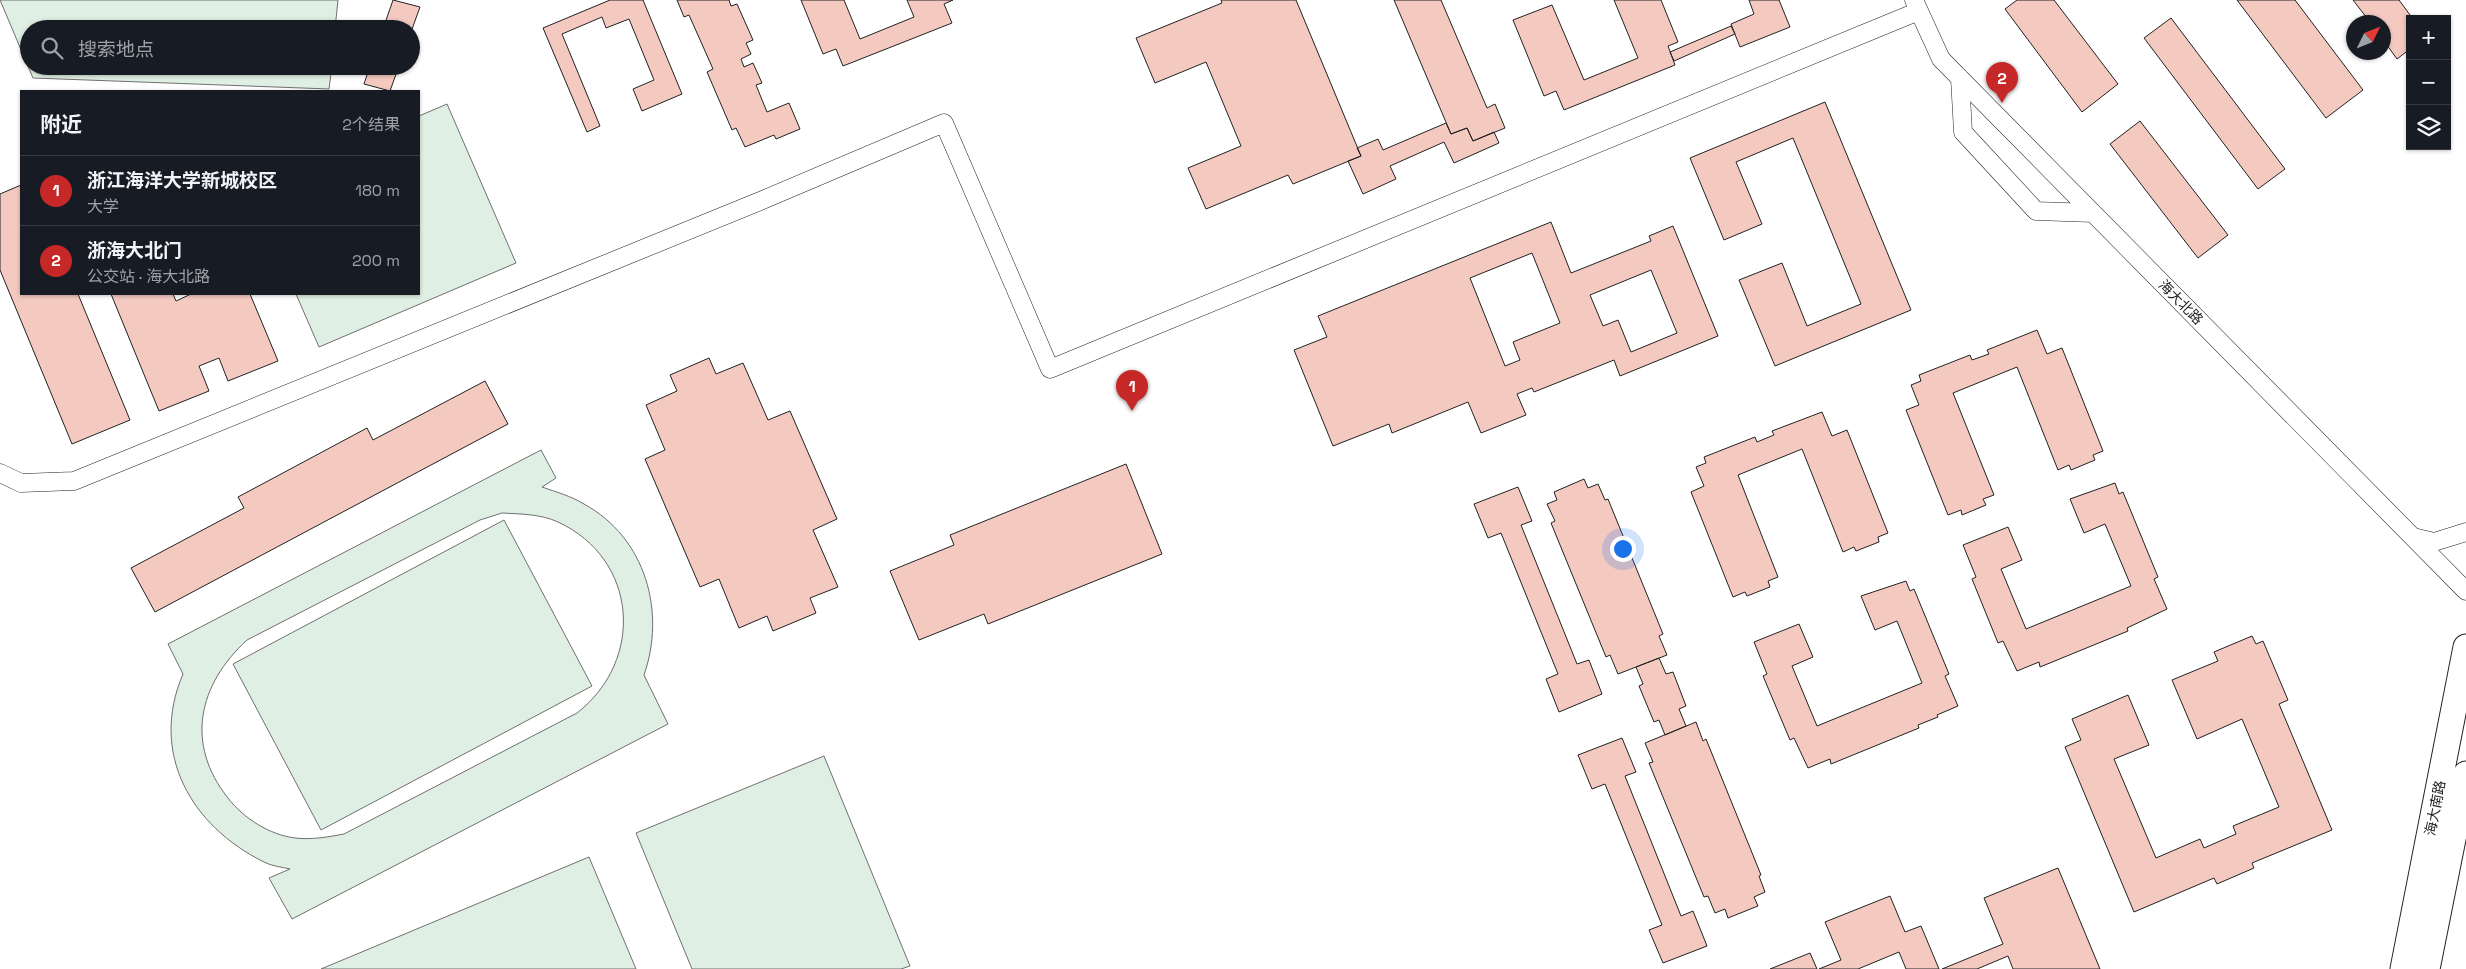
<!DOCTYPE html>
<html lang="zh">
<head>
<meta charset="utf-8">
<style>
  :root { --surface:#171b24; --page:#20242c; --text:#f1f3f6; --muted:#9ea1a6; --line:#363941; --accent:#c62828 }
  body { margin:0; font-family:"Space Grotesk","Noto Sans SC",sans-serif; background:var(--page); color:var(--text) }
  .controls { position:absolute; right:15px; top:15px; display:grid; overflow:hidden; border-radius:0px; box-shadow:0 1px 4px #0004 }
  .controls button { width:45px; height:45px; display:grid; place-items:center; padding:0; border:0; border-bottom:1px solid var(--line); background:var(--surface); color:var(--text); font:25px sans-serif }
  .compass { position:absolute; left:2346px; top:15px; width:45px; height:45px; border-radius:50%; background:var(--surface); box-shadow:0 1px 4px #0004; rotate:47deg }
  .you { position:absolute; left:1622px; top:548px; width:18px; height:18px; margin:-12px; border:4px solid #fff; border-radius:50%; background:#1a73e8; box-shadow:0 0 0 8px #1a73e833 }
  .badge { display:grid; place-items:center; width:32px; height:32px; border-radius:50%; background:var(--accent); color:#fff; font-size:16px; font-weight:700 }
  .pin { position:absolute; translate:-50% -41px; filter:drop-shadow(0 1px 2px #0008) }
  .pin::after { content:''; position:absolute; top:26px; width:18px; height:15px; background:inherit; clip-path:polygon(0 0,100% 0,50% 100%) }
  .list { margin:0; padding:0; list-style:none }
  h2 { display:flex; justify-content:space-between; align-items:center; height:65px; margin:0; padding:0 20px; font-size:21px }
  h2 small { font-size:16px; font-weight:400; color:var(--muted) }
  .list li { display:grid; grid-template-columns:32px 1fr auto; gap:15px; align-items:center; box-sizing:border-box; height:70px; padding:0 20px; border-top:1px solid var(--line) }
  .list b { display:block; font-size:19px; white-space:nowrap }
  .list p { margin:0; font-size:16px; white-space:nowrap; color:var(--muted) }
  .list em { font-size:16px; font-style:normal; color:var(--muted) }
  .icon { flex:none; width:28px; height:28px; fill:none; stroke:currentColor; stroke-width:2; stroke-linecap:round; stroke-linejoin:round }
  .map { position:relative; flex:none; width:2466px; height:969px; overflow:hidden }
  .search { position:absolute; background:var(--surface); box-shadow:0 1px 4px #0004; left:20px; top:20px; width:400px; height:55px; display:flex; align-items:center; gap:12px; box-sizing:border-box; padding:0 18px; border-radius:28px; color:var(--muted); font-size:19px }
  .panel { position:absolute; background:var(--surface); box-shadow:0 1px 4px #0004; left:20px; top:90px; width:400px; height:205px; border-radius:0px }
  .map>svg:first-child { display:block }
  .green { fill:#e0efe3; stroke:#6f6f6f; fill-rule:evenodd }
  .building { fill:#f3c9c0; stroke:#222; fill-rule:evenodd }
  .lines { fill:none; stroke-linecap:round; stroke-linejoin:round }
  .street-casing { stroke:#222; stroke-width:19 }
  .secondary-casing { stroke:#222; stroke-width:27 }
  .street { stroke:#fff; stroke-width:18 }
  .secondary { stroke:#fff; stroke-width:25 }
  .labels { text-anchor:middle; dominant-baseline:central; stroke-width:4; stroke-linejoin:round; paint-order:stroke }
  .street-label { font-size:14px; fill:#222; stroke:#fff }
</style>
</head>
<body>
<div class="map">
<svg width="2466" height="969" viewBox="0 0 2466 969">
  <rect width="100%" height="100%" fill="#fff"/>
  <path class="green" d="M 0,0 L 338,0 L 335,29 L 29,29 L 29,66 L 332,66 L 329,89 L 33,78 Z
    M 447,104 L 516,263 L 319,347 L 296,294 L 419,294 L 419,116 Z
    M 541,450 L 556,478 L 542,487 C 556,492 571,496 584,504 C 646,538 666,612 644,675 L 668,724 L 292,919 L 269,878 L 290,869 C 282,867 271,866 264,862 C 191,826 149,753 183,674 L 168,644 ZM 502,513 C 520,514 541,514 558,522 C 638,559 645,660 577,713 L 344,834 C 328,837 311,840 295,838 C 270,835 243,818 228,798 C 185,744 198,685 247,640 L 480,520 Z
    M 504,520 L 592,686 L 321,830 L 233,664 Z
    M 824,756 L 910,966 L 901,969 L 692,969 L 636,833 Z
    M 589,857 L 636,969 L 321,969 Z"/>
  <path class="building" d="M 393,0 L 420,7 L 411,32 L 411,29 L 383,29 Z
    M 610,0 L 643,0 L 682,94 L 642,111 L 633,89 L 654,80 L 629,19 L 606,28 L 602,17 L 562,34 L 600,126 L 587,132 L 543,28 Z
    M 677,0 L 729,0 L 731,6 L 737,4 L 753,40 L 746,43 L 751,54 L 741,59 L 744,67 L 753,63 L 762,83 L 756,85 L 767,112 L 789,103 L 800,129 L 776,139 L 774,135 L 745,147 L 736,128 L 732,130 L 707,72 L 713,69 L 689,15 L 684,17 Z
    M 801,0 L 844,0 L 860,39 L 914,17 L 907,0 L 953,0 L 944,4 L 952,23 L 843,66 L 836,49 L 823,54 Z
    M 1221,0 L 1296,0 L 1361,156 L 1293,184 L 1288,175 L 1206,209 L 1188,168 L 1241,146 L 1206,62 L 1155,83 L 1136,38 L 1222,3 Z
    M 1394,0 L 1441,0 L 1487,108 L 1495,104 L 1505,128 L 1473,141 L 1467,128 L 1451,134 Z
    M 1614,0 L 1661,0 L 1678,42 L 1668,46 L 1675,65 L 1564,110 L 1556,91 L 1544,96 L 1513,20 L 1552,5 L 1584,80 L 1638,58 Z
    M 1749,0 L 1779,0 L 1790,27 L 1740,47 L 1731,24 L 1754,14 Z
    M 2017,0 L 2054,0 L 2118,84 L 2082,112 L 2005,9 Z
    M 2237,0 L 2295,0 L 2363,90 L 2326,118 Z
    M 2353,0 L 2399,0 L 2413,19 L 2410,19 L 2410,49 L 2397,59 L 2384,41 L 2384,22 L 2370,22 Z
    M 2171,18 L 2285,169 L 2258,189 L 2144,38 Z
    M 1731,26 L 1735,34 L 1674,61 L 1670,52 Z
    M 370,66 L 399,66 L 390,91 L 364,84 Z
    M 1825,102 L 1911,310 L 1775,366 L 1739,280 L 1782,263 L 1807,326 L 1861,304 L 1793,138 L 1736,162 L 1762,224 L 1724,240 L 1690,158 Z
    M 2140,121 L 2228,235 L 2198,258 L 2110,144 Z
    M 1446,123 L 1451,134 L 1467,128 L 1473,141 L 1494,132 L 1499,143 L 1454,163 L 1444,142 L 1390,166 L 1396,179 L 1363,194 L 1348,161 L 1361,156 L 1357,148 L 1378,139 L 1383,150 Z
    M 21,185 L 21,294 L 78,294 L 130,420 L 72,444 L 0,270 L 0,194 Z
    M 1551,222 L 1571,273 L 1651,241 L 1649,236 L 1673,226 L 1718,336 L 1620,376 L 1614,360 L 1534,392 L 1532,388 L 1517,394 L 1526,415 L 1481,433 L 1468,402 L 1392,433 L 1389,424 L 1333,446 L 1294,350 L 1327,337 L 1318,316 ZM 1532,253 L 1560,323 L 1513,342 L 1520,360 L 1505,366 L 1470,278 ZM 1651,270 L 1677,333 L 1631,352 L 1618,320 L 1603,326 L 1590,295 Z
    M 111,294 L 173,294 L 176,301 L 191,294 L 250,294 L 278,361 L 228,381 L 219,358 L 199,366 L 209,391 L 159,411 Z
    M 2037,330 L 2047,354 L 2062,348 L 2103,451 L 2093,455 L 2095,460 L 2071,470 L 2069,465 L 2058,470 L 2017,367 L 1953,393 L 1994,495 L 1983,499 L 1986,505 L 1962,515 L 1961,510 L 1948,515 L 1906,410 L 1919,405 L 1911,385 L 1921,381 L 1919,375 L 1970,355 L 1972,360 L 1989,354 L 1987,350 Z
    M 709,358 L 716,374 L 743,363 L 768,420 L 790,411 L 837,519 L 813,530 L 838,587 L 810,598 L 816,613 L 773,631 L 767,616 L 739,628 L 719,579 L 700,587 L 645,459 L 665,450 L 646,405 L 677,391 L 670,375 Z
    M 485,381 L 508,424 L 155,612 L 131,568 L 244,508 L 238,497 L 367,428 L 373,440 Z
    M 1822,412 L 1832,436 L 1847,430 L 1888,533 L 1878,537 L 1879,542 L 1856,551 L 1854,547 L 1843,552 L 1802,449 L 1738,475 L 1778,577 L 1768,581 L 1770,587 L 1747,596 L 1745,592 L 1733,597 L 1691,492 L 1704,486 L 1696,467 L 1706,463 L 1704,457 L 1755,437 L 1757,442 L 1774,435 L 1772,431 Z
    M 1126,464 L 1162,554 L 988,624 L 984,614 L 919,640 L 890,571 L 954,545 L 950,535 Z
    M 1584,479 L 1588,488 L 1598,484 L 1605,500 L 1608,499 L 1663,634 L 1659,636 L 1667,655 L 1618,674 L 1610,655 L 1606,657 L 1551,523 L 1555,521 L 1547,504 L 1557,500 L 1554,492 Z
    M 2115,483 L 2119,494 L 2123,492 L 2158,577 L 2154,579 L 2167,609 L 2127,628 L 2128,631 L 2040,667 L 2039,662 L 2017,671 L 2003,641 L 1998,643 L 1972,579 L 1976,577 L 1963,545 L 2008,527 L 2022,560 L 2001,569 L 2026,629 L 2131,586 L 2105,524 L 2084,533 L 2070,499 Z
    M 1518,487 L 1532,521 L 1521,525 L 1577,664 L 1589,660 L 1602,694 L 1559,712 L 1546,679 L 1558,674 L 1501,533 L 1488,538 L 1474,504 Z
    M 1906,581 L 1910,591 L 1914,589 L 1949,674 L 1945,676 L 1958,706 L 1937,715 L 1938,717 L 1918,725 L 1919,728 L 1831,764 L 1830,759 L 1808,768 L 1794,738 L 1790,740 L 1763,676 L 1767,674 L 1754,642 L 1799,624 L 1813,657 L 1792,666 L 1817,726 L 1922,683 L 1897,621 L 1875,630 L 1861,596 Z
    M 2252,636 L 2256,644 L 2263,641 L 2288,700 L 2279,704 L 2332,830 L 2252,863 L 2254,868 L 2217,884 L 2214,878 L 2134,912 L 2065,747 L 2081,740 L 2072,719 L 2128,695 L 2149,745 L 2114,759 L 2156,858 L 2200,839 L 2204,848 L 2236,834 L 2233,826 L 2279,807 L 2242,719 L 2197,739 L 2172,680 L 2218,661 L 2214,652 Z
    M 1659,658 L 1666,674 L 1673,672 L 1686,706 L 1679,709 L 1686,726 L 1665,735 L 1659,720 L 1654,722 L 1639,686 L 1643,684 L 1636,667 Z
    M 1696,722 L 1703,741 L 1706,739 L 1761,875 L 1759,876 L 1765,892 L 1754,897 L 1758,906 L 1728,918 L 1725,909 L 1715,913 L 1708,896 L 1704,897 L 1649,763 L 1653,762 L 1645,743 Z
    M 1622,738 L 1636,772 L 1625,776 L 1681,916 L 1693,911 L 1707,946 L 1663,963 L 1649,930 L 1662,925 L 1605,784 L 1592,789 L 1578,755 Z
    M 2058,868 L 2100,969 L 2013,969 L 2008,956 L 1977,969 L 1942,969 L 2003,944 L 1984,898 Z
    M 1890,896 L 1905,932 L 1921,926 L 1939,969 L 1906,969 L 1899,952 L 1858,969 L 1819,969 L 1841,960 L 1825,922 Z
    M 1810,953 L 1817,969 L 1770,969 Z"/>
  <g class="lines">
    <g class="street-casing">
      <path id="street" d="M 1914,0 L 1941,59 L 2466,591
        M 1960,78 L 1963,132 L 2036,211 L 2093,213
        M 0,473 L 21,483 L 74,481 L 765,199 L 944,123 L 1050,369 L 1919,11
        M 2413,537 L 2434,542 L 2466,532"/>
    </g>
    <g class="secondary-casing">
      <path id="secondary" d="M 2403,969 L 2466,647
        M 2427,969 L 2466,774"/>
    </g>
    <use href="#street" class="street"/>
    <use href="#secondary" class="secondary"/>
  </g>
  <g class="labels">
    <g class="street-label">
      <text transform="translate(2181 302) rotate(45)">海大北路</text>
      <text transform="translate(2435 808) rotate(-79)">海大南路</text>
    </g>
  </g>
</svg>
<div class="controls">
<button>+</button>
<button>−</button>
<button><svg class="icon" aria-label="layers" viewBox="0 0 24 24"><path d="M12 4l9 5-9 5-9-5zM3 14l9 5 9-5"/></svg></button>
</div>
<svg class="compass" viewBox="-18 -18 36 36"><path d="M0-13l5 13h-10z" fill="#e53935"/><path d="M0 13l5-13h-10z" fill="#9ea1a6"/></svg>
<div class="you"></div>
<div class="pin badge" style="left:1132px;top:411px">1</div>
<div class="pin badge" style="left:2002px;top:103px">2</div>
<div class="search"><svg class="icon" aria-label="search" viewBox="0 0 24 24"><circle cx="10" cy="10" r="6"/><path d="M15 15l6 6"/></svg>搜索地点</div>
<section class="panel">
<h2>附近<small>2个结果</small></h2>
<ul class="list">
<li><span class="badge">1</span><div><b>浙江海洋大学新城校区</b><p>大学</p></div><em>180 m</em></li>
<li><span class="badge">2</span><div><b>浙海大北门</b><p>公交站 · 海大北路</p></div><em>200 m</em></li>
</ul>
</section>
</div>
</body>
</html>
